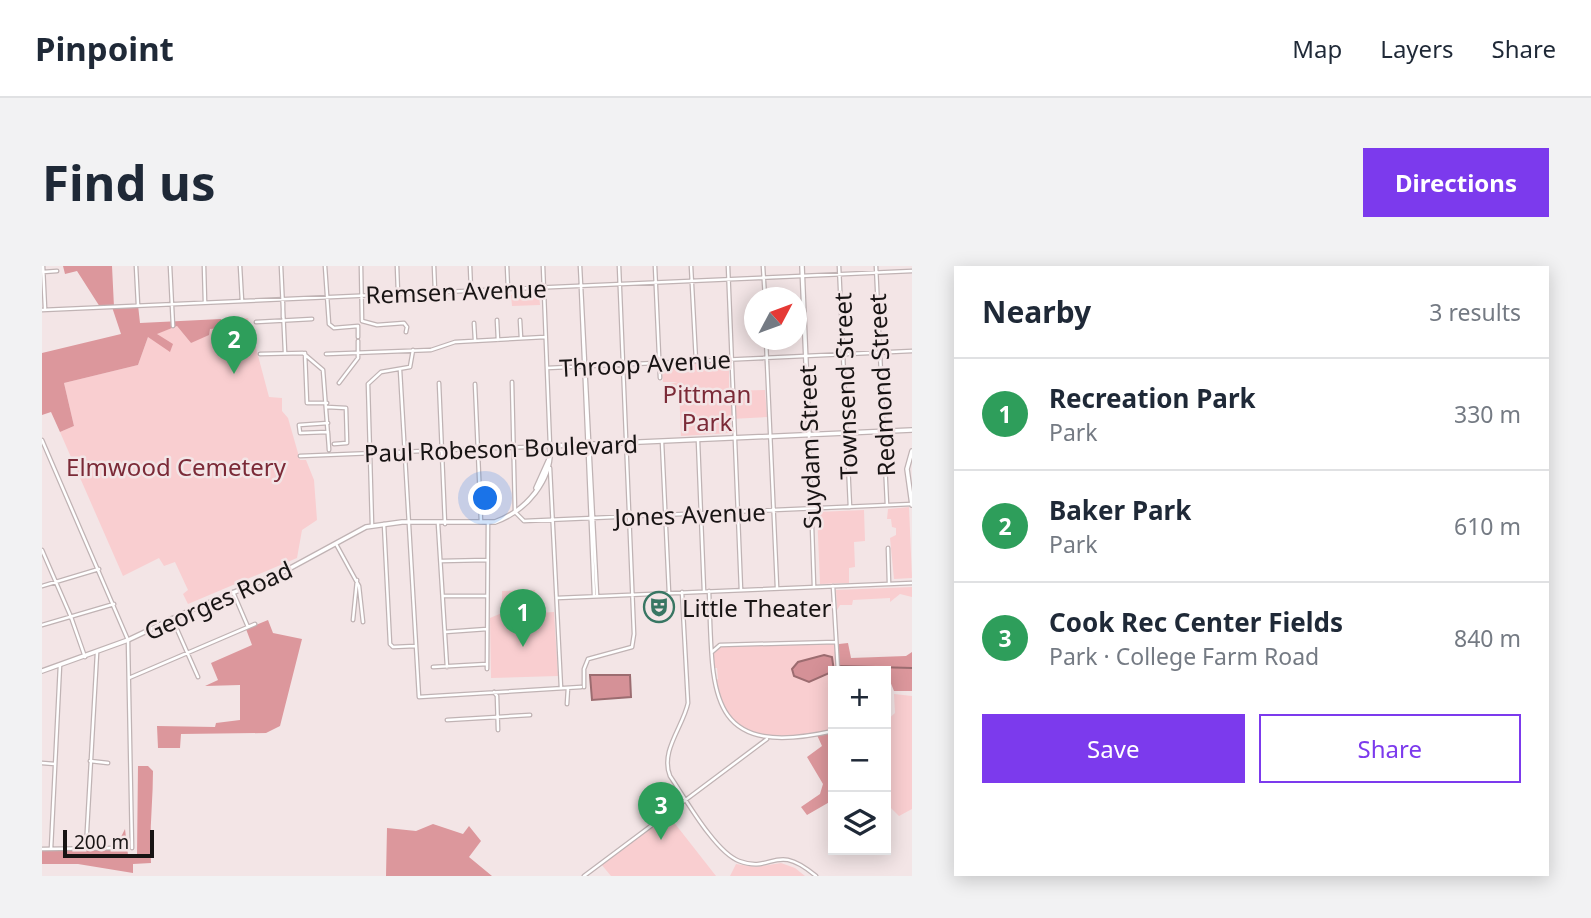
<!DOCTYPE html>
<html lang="en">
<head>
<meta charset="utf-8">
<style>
  :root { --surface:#fff; --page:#f2f2f3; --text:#1f2937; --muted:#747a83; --line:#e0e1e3; --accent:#7c3aed }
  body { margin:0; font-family:"Noto Sans",sans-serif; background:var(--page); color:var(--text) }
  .controls { position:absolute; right:21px; bottom:21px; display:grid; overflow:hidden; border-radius:0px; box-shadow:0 4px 18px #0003 }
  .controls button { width:63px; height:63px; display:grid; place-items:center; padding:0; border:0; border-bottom:2px solid var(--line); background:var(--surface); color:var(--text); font:35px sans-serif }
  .compass { position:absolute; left:702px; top:21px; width:63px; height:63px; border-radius:50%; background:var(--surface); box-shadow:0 4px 18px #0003; rotate:49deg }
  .scale { position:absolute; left:21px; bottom:18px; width:91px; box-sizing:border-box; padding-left:7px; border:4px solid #181414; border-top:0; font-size:19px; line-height:24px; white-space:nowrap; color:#181414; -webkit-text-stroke:5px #f3e5e6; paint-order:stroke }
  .you { position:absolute; left:444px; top:233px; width:24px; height:24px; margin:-18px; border:5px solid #fff; border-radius:50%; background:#1a73e8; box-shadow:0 0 0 10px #1a73e833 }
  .badge { display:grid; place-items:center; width:46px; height:46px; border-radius:50%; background:var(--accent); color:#fff; font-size:23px; font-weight:700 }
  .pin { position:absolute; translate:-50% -58px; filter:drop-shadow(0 2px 4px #0008) }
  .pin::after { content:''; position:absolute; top:37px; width:24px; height:21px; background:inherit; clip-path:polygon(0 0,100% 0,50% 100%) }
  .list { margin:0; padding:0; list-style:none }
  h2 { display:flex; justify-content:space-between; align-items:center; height:91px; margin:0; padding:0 28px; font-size:30px }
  h2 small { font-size:23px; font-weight:400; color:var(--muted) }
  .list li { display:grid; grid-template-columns:46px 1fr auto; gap:21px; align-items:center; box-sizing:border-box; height:112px; padding:0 28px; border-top:2px solid var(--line) }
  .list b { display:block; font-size:26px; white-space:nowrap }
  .list p { margin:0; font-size:23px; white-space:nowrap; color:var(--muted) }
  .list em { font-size:23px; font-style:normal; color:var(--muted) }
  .actions { display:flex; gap:14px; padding:21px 28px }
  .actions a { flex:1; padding:16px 0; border:2px solid var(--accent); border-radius:0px; text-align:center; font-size:24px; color:var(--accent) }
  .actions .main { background:var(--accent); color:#fff }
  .icon { flex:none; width:38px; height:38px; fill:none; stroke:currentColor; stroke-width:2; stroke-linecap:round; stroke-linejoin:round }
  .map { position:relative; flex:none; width:870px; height:610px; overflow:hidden; border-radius:0px }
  header { display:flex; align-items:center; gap:42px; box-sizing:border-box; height:98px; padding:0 35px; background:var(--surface); border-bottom:2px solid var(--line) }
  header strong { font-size:33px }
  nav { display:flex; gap:38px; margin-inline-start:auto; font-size:24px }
  .intro { display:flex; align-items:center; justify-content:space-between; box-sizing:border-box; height:168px; padding:0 42px }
  h1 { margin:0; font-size:49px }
  .button { padding:18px 32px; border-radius:0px; background:var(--accent); color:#fff; font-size:24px; font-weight:700 }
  main { display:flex; gap:42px; padding:0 42px }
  aside { flex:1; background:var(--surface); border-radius:0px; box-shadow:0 4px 18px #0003 }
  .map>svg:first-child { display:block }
  .green { fill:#f9ced0 }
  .forest { fill:#dc979c }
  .water { fill:#d59197; stroke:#9c6c70; stroke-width:2 }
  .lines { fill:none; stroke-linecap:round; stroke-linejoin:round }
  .stream { stroke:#9c6c70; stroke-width:2 }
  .minor-casing { stroke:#c0b3b4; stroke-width:5 }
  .tertiary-casing { stroke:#c0b3b4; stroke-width:6 }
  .minor { stroke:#fff; stroke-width:2.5 }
  .tertiary { stroke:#fff; stroke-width:3.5 }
  .labels { text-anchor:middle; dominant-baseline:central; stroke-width:5; stroke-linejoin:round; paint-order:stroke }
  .street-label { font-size:24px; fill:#181414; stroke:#f3e5e6 }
  .park-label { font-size:24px; fill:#7b2a37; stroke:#f3e5e6 }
  .poi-label { font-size:24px; fill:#181414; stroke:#f3e5e6; text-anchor:start }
</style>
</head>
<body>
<header>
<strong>Pinpoint</strong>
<nav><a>Map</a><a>Layers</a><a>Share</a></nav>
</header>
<div class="intro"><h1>Find us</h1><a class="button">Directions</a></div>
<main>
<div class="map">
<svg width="870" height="610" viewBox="0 0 870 610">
  <rect width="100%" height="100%" fill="#f3e5e6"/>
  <path class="green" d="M 497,27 L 498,39 L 470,40 L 469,29 Z
    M 206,52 L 227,131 L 240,132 L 240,145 L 246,152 L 258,194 L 264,194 L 272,214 L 275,254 L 260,264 L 255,292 L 146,338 L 141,328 L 146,324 L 133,296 L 122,300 L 117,292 L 81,310 L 18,166 L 32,160 L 22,117 L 96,99 L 106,71 L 135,60 L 149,77 L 168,63 L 178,62 L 179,53 Z
    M 687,96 L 687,125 L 723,124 L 725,151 L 689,153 L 689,167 L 639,170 L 637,123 L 636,125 L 624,126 L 624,119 L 636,116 L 621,116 L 619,99 Z
    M 867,241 L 870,312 L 852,313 L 848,272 L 854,269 L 854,262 L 850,261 L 849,253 L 845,253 L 846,243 Z
    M 822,244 L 823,275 L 812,276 L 813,301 L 807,302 L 807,317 L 778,318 L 775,246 Z
    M 870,321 L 870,331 L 858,328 L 848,336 L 848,332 L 811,334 L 810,339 L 798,339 L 795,344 L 794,324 Z
    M 493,324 L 495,347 L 512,346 L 516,410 L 449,412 L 448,352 L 460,347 L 460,325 Z
    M 794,376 L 797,405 L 791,405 L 791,466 C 735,476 685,482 672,414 L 676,413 L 675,402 L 672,402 L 670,386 L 678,379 Z
    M 852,428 L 870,430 L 870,543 L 857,550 L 844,537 L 844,455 L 853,447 Z
    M 627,550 L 674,610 L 569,610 L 559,598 Z
    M 739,597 L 753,602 L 763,610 L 688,610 L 694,598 L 713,601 Z"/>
  <path class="forest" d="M 21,0 L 70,0 L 72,41 L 96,39 L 98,57 L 179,53 L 179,62 L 168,63 L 167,69 L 149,77 L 135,60 L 115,68 L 131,78 L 128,86 L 106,71 L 96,99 L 22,117 L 32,160 L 18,166 L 9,146 L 0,149 L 0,87 L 79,68 L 70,41 L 58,41 L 35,5 L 23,8 Z
    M 226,354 L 231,367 L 260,373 L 238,460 L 224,467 L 139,468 L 138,482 L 116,482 L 115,460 L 173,461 L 174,457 L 198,454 L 198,419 L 163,420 L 176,414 L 169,397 L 210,379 L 204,363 Z
    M 806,377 L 809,392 L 864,390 L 870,386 L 870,425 L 852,425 L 844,405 L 797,405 L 797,378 Z
    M 791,466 L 791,534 L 765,549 L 759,541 L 778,528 L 781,518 L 765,491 L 780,480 L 775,469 Z
    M 96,500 L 106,500 L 111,505 C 111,536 107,565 109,597 L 91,598 L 91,607 L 36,598 L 0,598 L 0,584 L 73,583 L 83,563 L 86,589 L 95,589 Z
    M 391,558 L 421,568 L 427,560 L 439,575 L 427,591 L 450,610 L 344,610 L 345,562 L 374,565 Z"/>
  <path class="water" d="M 782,389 L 790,391 L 792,405 L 767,416 L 752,410 L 750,403 L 756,396 Z
    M 548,409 L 588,409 L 589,431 L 550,434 Z"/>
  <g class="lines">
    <path class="stream" d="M 797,400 L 870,402
      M 793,401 L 794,401"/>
    <g class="minor-casing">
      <path id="minor" d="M 1,0 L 3,42
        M 94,0 L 96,39
        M 128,0 L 131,60
        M 162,0 L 163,36
        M 198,0 L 200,35
        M 239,0 L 243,86
        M 283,0 L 287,58 L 292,62 L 316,60
        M 319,0 L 320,55 L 335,59 L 362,57 L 365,61 L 364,66
        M 355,0 L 356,27
        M 392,0 L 393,25
        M 428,0 L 429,24
        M 465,0 L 466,23
        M 538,0 L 555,329
        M 613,0 L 618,112
        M 649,0 L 654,95
        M 686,0 L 699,324
        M 721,0 L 723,32
        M 797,0 L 808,241
        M 834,0 L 845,239
        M 1,6 L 15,5
        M 539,23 L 552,329
        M 0,44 L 870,5
        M 241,51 L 241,37
        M 455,54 L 456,74
        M 478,54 L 479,72
        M 214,56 L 270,53
        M 432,57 L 433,74
        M 316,60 L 316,71
        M 724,74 L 735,321
        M 263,87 L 265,137 L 285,137
        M 218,88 L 261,87 L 281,104 L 287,183
        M 284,88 L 389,84 L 413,76 L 503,71
        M 505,102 L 870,85
        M 358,104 L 377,431 L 539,421
        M 470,116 L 473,246 L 482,255 L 870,238
        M 297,117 L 316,92 L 316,75
        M 397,117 L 403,258
        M 433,118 L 439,256
        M 285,141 L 304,142 L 305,177 L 292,178
        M 286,157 L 257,159 L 258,167 L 286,166
        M 286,167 L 287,184
        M 767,170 L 772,320
        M 0,174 L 86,374 L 90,582
        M 656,175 L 662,325
        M 620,176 L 627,327
        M 258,190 L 508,180 L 501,0
        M 508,202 L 519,422
        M 342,258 L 348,378 L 351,381 L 373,380
        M 396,258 L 405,401
        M 330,259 L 326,118 L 339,106 L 368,101 L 371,84
        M 294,278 L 317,320 L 321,356
        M 846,282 L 847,317
        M 0,284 L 29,351 L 43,391
        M 400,295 L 445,294
        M 0,320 L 57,303
        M 791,320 L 796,405
        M 667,325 C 671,425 662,494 791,465
        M 191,326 L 206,361
        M 640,326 L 646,437 C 641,461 618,485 628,510 C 643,532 673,586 697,595 C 732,608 732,575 774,610
        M 401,330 L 445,330
        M 515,332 L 870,317
        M 130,352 L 156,411
        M 311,354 L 315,314
        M 0,359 L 72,338
        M 403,366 L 445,363
        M 670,386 L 678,379 L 794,376
        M 391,401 L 445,398
        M 445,403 L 446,256
        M 87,412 L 213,358
        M 542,421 L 542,403 L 546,393 L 590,381 L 592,368 L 577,0
        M 452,426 L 455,430 L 456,464
        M 525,438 L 526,422
        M 405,454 L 488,449
        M 48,495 L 66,497
        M 0,497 L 13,498
        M 44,582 L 55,387
        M 0,583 L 73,582
        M 9,583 L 18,399
        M 542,610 L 725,473"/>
    </g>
    <g class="tertiary-casing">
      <path id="tertiary" d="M 760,0 L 767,169
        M 870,185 L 865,203 L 870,239
        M 494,222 L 508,191
        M 0,405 L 86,374 L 147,345 L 243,305 L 324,261 L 360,256 L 453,256 C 484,245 511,214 508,180 L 870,164"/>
    </g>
    <use href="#minor" class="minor"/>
    <use href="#tertiary" class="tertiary"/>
  </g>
  <defs>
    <g id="theatre-ring" transform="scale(1.575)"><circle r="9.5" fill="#f3e5e6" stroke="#387663" stroke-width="1.5"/><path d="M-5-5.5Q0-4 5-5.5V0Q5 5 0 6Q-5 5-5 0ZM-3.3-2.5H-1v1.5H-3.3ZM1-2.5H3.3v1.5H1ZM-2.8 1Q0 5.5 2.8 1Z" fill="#387663"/></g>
  </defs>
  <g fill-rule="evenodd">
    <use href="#theatre-ring" x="617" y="341"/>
  </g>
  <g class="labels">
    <g class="street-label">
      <text transform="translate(414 25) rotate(-2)">Remsen Avenue</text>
      <text transform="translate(603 97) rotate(-3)">Throop Avenue</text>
      <text transform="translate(839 119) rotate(-93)">Redmond Street</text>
      <text transform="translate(803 120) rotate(-92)">Townsend Street</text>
      <text transform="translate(767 181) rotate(-92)">Suydam Street</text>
      <text transform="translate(459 182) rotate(-2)">Paul Robeson Boulevard</text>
      <text transform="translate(648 248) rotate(-2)">Jones Avenue</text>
      <text transform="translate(176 334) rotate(-24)">Georges Road</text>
    </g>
    <g class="park-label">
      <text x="665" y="127">Pittman<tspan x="665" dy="28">Park</tspan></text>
      <text x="134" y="200">Elmwood Cemetery</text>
    </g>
    <g class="poi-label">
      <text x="640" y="341">Little Theater</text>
    </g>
  </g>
</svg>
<div class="controls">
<button>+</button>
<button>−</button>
<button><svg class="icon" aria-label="layers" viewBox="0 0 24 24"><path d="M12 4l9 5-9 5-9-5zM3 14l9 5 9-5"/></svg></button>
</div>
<svg class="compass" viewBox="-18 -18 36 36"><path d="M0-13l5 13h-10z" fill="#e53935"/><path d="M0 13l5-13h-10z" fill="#747a83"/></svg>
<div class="scale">200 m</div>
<div class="you"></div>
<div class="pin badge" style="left:481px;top:381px;background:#2e9e5b">1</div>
<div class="pin badge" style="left:192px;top:108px;background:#2e9e5b">2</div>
<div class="pin badge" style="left:619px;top:574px;background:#2e9e5b">3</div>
</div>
<aside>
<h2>Nearby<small>3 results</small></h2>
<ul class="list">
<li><span class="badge" style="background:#2e9e5b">1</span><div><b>Recreation Park</b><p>Park</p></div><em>330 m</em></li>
<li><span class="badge" style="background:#2e9e5b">2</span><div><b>Baker Park</b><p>Park</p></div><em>610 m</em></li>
<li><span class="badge" style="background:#2e9e5b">3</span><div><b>Cook Rec Center Fields</b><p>Park · College Farm Road</p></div><em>840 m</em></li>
</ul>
<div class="actions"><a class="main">Save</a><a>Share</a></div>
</aside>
</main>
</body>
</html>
